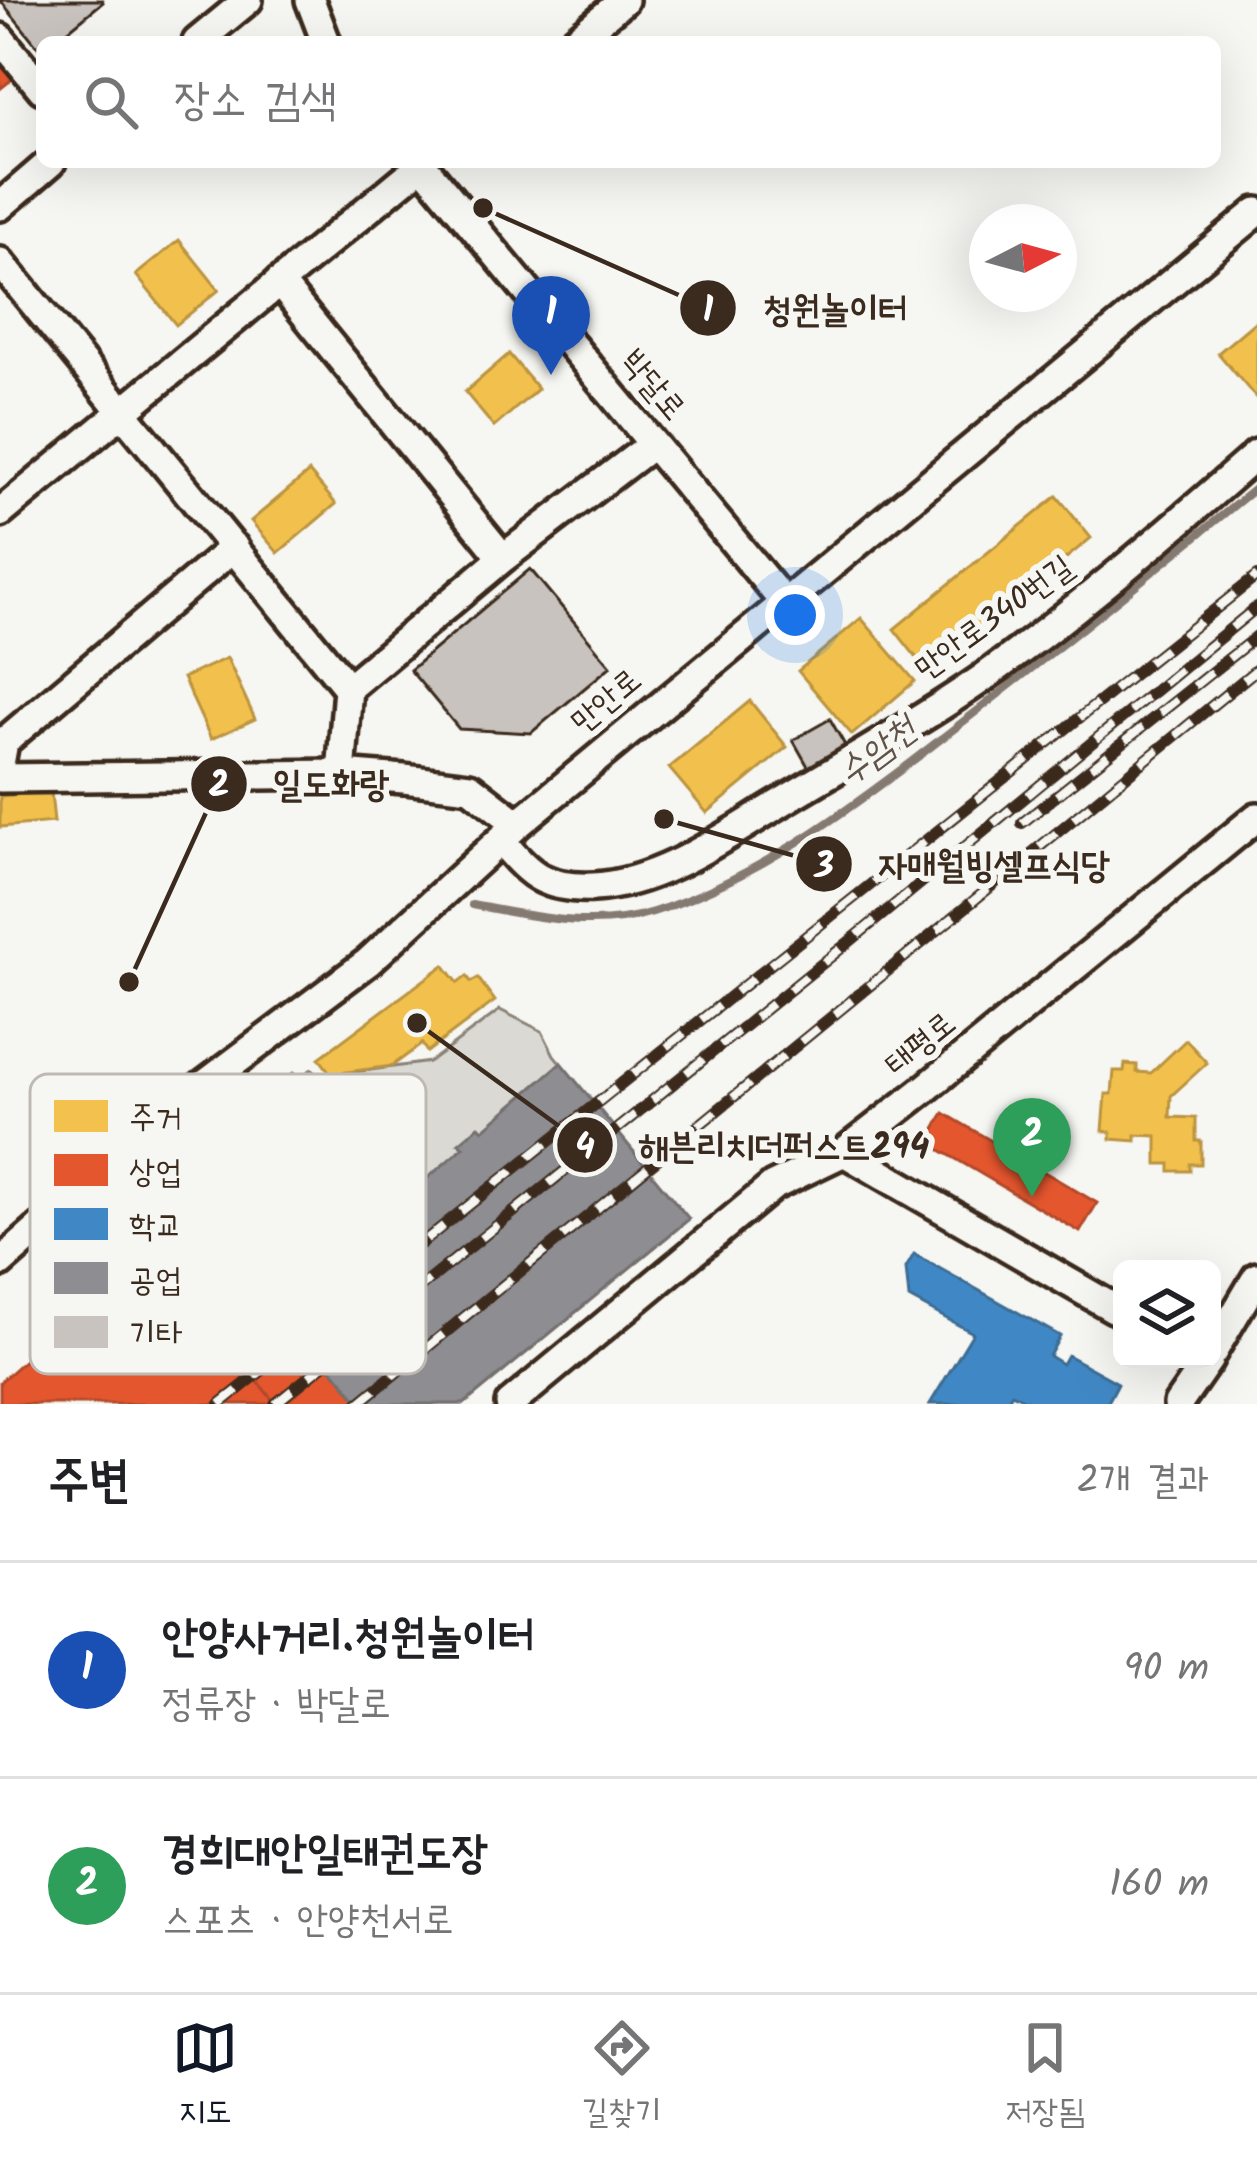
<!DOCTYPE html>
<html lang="ko">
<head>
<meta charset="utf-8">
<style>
  :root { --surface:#fff; --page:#f2f2f2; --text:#202124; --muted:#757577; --line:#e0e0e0; --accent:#111827 }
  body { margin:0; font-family:Kalam,"Poor Story",sans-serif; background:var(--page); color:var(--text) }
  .controls { position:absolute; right:36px; bottom:36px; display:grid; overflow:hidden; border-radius:18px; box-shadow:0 12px 48px #0002 }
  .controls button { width:108px; height:108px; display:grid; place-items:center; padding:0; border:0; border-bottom:3px solid var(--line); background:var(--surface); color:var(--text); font:60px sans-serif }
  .compass { position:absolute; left:969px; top:204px; width:108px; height:108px; border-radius:50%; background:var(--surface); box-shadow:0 12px 48px #0002; rotate:84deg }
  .you { position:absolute; left:795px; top:615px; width:42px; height:42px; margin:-30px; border:9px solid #fff; border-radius:50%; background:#1a73e8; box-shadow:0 0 0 18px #1a73e833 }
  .badge { display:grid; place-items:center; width:78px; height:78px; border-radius:50%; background:var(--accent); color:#fff; font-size:39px; font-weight:700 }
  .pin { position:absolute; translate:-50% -99px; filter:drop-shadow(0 3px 6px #0008) }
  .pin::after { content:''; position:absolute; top:63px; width:42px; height:36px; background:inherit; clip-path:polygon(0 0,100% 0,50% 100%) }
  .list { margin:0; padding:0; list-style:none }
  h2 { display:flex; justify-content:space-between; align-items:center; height:156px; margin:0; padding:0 48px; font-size:51px }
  h2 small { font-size:39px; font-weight:400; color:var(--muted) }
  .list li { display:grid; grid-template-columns:78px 1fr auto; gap:36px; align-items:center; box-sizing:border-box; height:216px; padding:0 48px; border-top:3px solid var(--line) }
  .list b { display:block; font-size:45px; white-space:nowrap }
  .list p { margin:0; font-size:39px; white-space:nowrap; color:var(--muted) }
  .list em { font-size:39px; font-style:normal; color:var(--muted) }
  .icon { flex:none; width:66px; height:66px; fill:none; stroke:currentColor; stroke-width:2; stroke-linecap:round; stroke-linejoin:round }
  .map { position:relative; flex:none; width:1257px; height:1404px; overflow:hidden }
  .search { position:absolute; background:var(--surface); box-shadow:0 12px 48px #0002; left:36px; right:36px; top:36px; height:132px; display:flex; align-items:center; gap:30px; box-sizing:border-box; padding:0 42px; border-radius:18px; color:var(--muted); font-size:45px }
  .sheet { height:588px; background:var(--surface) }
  nav { display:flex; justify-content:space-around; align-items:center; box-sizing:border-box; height:168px; border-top:3px solid var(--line); background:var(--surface); font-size:33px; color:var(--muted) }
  nav a { display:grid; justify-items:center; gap:6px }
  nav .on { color:var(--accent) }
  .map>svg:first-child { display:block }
  .green { fill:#dad9d3; stroke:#8a8278; stroke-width:3 }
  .homes { fill:#f2c14e; stroke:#bb9440; stroke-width:3 }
  .shops { fill:#e4572e; stroke:#b14a29; stroke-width:3 }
  .schools { fill:#3f88c5; stroke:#3e6c93; stroke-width:3 }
  .industry { fill:#8d8d92; stroke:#746f6f; stroke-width:3 }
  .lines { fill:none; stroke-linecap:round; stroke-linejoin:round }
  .stream { stroke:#857a71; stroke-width:8 }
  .building { fill:#c8c3be; stroke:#3b2a1e; stroke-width:3 }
  .minor-casing { stroke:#3b2a1e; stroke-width:36 }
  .minor { stroke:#f6f6f2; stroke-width:27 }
  .rail-casing { stroke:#3b2a1e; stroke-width:12 }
  .rail { stroke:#f6f6f2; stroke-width:8; stroke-dasharray:22; stroke-linecap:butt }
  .labels { text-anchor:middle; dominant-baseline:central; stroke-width:12; stroke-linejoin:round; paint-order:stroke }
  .street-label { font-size:33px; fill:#3b2a1e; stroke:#f6f6f2 }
  .water-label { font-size:36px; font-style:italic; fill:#605248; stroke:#f6f6f2 }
  .key { fill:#f6f6f2; stroke:#beb9b2; stroke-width:3 }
  .key-label { font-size:33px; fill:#3b2a1e }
  .leader { fill:none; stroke:#3b2a1e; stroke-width:4.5 }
  .callout-dot { fill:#3b2a1e; stroke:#f6f6f2; stroke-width:4.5 }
  .mark-label { font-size:36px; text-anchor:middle; font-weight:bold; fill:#fff }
  .callout-label { font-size:36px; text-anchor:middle; font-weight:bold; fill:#3b2a1e; stroke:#f6f6f2; stroke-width:12; stroke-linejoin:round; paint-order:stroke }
</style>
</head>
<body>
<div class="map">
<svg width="1257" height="1404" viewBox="0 0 1257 1404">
  <rect width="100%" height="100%" fill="#f6f6f2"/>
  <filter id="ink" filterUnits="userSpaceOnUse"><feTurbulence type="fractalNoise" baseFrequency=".00833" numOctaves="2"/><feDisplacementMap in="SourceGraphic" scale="24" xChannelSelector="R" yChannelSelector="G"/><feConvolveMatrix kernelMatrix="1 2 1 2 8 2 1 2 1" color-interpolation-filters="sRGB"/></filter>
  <g filter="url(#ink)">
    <path class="green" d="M 500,1010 L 542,1031 L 554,1055 L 689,1219 L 464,1404 L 276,1404 L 279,1304 L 387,1214 C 373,1192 380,1182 371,1161 C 358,1130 324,1115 293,1129 C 274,1138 266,1154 264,1174 L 215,1203 L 158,1183 L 157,1179 L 234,1113 L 238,1149 L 253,1148 C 251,1113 268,1096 293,1073 L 298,1078 L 312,1069 L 319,1077 L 430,1062 Z"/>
    <path class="homes" d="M 179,240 L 219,290 L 176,325 L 136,275 Z
      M 1257,320 L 1257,399 L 1218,353 Z
      M 509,354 L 538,389 L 494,427 L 465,392 Z
      M 309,472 L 336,504 L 278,553 L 251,521 Z
      M 1057,496 L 1091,538 L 927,671 L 894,629 Z
      M 861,618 L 915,681 L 852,735 L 798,671 Z
      M 227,658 L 255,719 L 211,739 L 183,678 Z
      M 750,701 L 787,747 L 707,813 L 669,768 Z
      M 51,792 L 54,822 L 0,827 L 0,796 Z
      M 444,965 L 458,983 L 467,976 L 471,982 L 478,978 L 495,1001 L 427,1052 L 422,1044 L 392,1066 L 331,1074 L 319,1058 Z
      M 1186,1040 L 1207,1063 L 1171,1096 L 1170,1117 L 1196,1118 L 1196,1141 L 1201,1141 L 1201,1164 L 1190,1164 L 1190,1171 L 1170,1171 L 1170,1164 L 1157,1164 L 1157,1136 L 1136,1135 L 1136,1141 L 1111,1139 L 1111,1132 L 1103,1131 L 1106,1094 L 1112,1094 L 1114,1071 L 1124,1071 L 1125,1064 L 1137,1065 L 1137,1072 L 1151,1073 Z"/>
    <path class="shops" d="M 0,59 L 15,77 L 0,89 Z
      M 944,1113 L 1097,1203 L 1080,1232 L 927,1142 Z
      M 186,1235 L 230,1292 L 256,1273 L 279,1304 L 228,1346 L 276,1404 L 0,1404 L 0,1382 L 142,1256 L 151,1264 Z
      M 279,1304 L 361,1404 L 276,1404 L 228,1346 Z"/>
    <path class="schools" d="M 914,1254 L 1060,1336 L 1049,1356 L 1062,1364 L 1067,1355 L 1118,1383 L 1107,1404 L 1033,1404 L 1012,1393 L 1005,1404 L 930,1404 L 973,1333 L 909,1298 L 906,1268 Z"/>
    <path class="industry" d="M 561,1063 L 689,1219 L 464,1404 L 361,1404 L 279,1304 L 464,1147 L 459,1143 L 479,1126 L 483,1130 Z"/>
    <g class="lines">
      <path class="stream" d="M 472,905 C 532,916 593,931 653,912 C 769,874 869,795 964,721 C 1063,645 1160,566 1257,487"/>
    </g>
    <path class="building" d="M 0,0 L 102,0 L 103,2 L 54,42 L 42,42 L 42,52 Z
      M 530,569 L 611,666 L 531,733 L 459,729 L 410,670 Z
      M 830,719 L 847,749 L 810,770 L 793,740 Z"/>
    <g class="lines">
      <g class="minor-casing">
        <path id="minor" d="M 310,0 L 326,42
          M 0,38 L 42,89
          M 197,42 L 248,0
          M 573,42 L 624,0
          M 420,162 L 783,601
          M 0,206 L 51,162
          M 0,262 L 348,688 L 503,558 L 653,444
          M 279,282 L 503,558
          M 0,513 L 425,162
          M 0,764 L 4,742 L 234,547
          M 341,774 L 348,688
          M 0,778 L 341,774 L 404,779 L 470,787 L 518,824
          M 502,841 C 529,876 547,889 594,887 C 660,883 722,838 777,805 C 844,764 915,725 980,680 C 1077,611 1167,533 1257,454
          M 844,1152 L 1122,1313
          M 96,1176 L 338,1254
          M 209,1213 L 236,1206 L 264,1182
          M 0,1263 L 188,1097 L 368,962 L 518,824 L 1257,212
          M 1212,1353 L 1257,1277
          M 510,1404 L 773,1186 L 844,1152 L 926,1088 L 1257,817
          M 1178,1404 L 1209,1359"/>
      </g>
      <use href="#minor" class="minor"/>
      <g class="rail-casing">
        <path id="rail" d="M 1022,823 L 1257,636
          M 220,1404 L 1257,576
          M 275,1404 L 849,942 L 1257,607
          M 358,1404 L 1257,669"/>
      </g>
      <use href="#rail" class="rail"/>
    </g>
  </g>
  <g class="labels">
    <g class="street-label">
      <text transform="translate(652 386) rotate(50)">박달로</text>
      <text transform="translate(995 619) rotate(-36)">만안로340번길</text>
      <text transform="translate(607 702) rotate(-40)">만안로</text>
      <text transform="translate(921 1045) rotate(-39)">태평로</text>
    </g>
    <g class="water-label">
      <text transform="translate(878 752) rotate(-37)">수암천</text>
    </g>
  </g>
  <rect x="30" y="1074" width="396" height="300" rx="18" class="key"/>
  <rect x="54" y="1100" width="54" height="32" fill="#f2c14e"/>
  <rect x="54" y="1154" width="54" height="32" fill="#e4572e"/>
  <rect x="54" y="1208" width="54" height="32" fill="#3f88c5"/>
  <rect x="54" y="1262" width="54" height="32" fill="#8d8d92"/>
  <rect x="54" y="1316" width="54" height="32" fill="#c8c3be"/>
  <g class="key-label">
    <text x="129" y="1128">주거</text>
    <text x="129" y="1182">상업</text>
    <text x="129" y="1236">학교</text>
    <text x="129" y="1290">공업</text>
    <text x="129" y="1344">기타</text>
  </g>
  <path class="leader" d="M483 208L708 308M129 982L219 784M664 819L824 864M417 1023L585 1145"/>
  <g class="callout-dot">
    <circle cx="483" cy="208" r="12"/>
    <circle cx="129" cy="982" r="12"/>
    <circle cx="664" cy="819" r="12"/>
    <circle cx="417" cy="1023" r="12"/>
    <circle cx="708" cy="308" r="30"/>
    <circle cx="219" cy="784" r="30"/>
    <circle cx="824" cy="864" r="30"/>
    <circle cx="585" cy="1145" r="30"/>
  </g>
  <g class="mark-label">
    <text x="708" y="321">1</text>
    <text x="219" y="796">2</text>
    <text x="824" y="877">3</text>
    <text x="585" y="1158">4</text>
  </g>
  <g class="callout-label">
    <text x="835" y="321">청원놀이터</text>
    <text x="331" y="796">일도화랑</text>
    <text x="994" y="877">자매월빙셀프식당</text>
    <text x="784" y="1158">해븐리치더퍼스트294</text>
  </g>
</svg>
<div class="controls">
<button><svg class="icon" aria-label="layers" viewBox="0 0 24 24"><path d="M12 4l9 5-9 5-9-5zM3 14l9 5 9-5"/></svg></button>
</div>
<svg class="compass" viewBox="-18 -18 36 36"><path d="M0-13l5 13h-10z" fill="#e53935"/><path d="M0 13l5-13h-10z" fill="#757577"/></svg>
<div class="you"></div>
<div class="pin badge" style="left:551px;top:375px;background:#1a4fb4">1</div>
<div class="pin badge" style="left:1032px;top:1197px;background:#2e9e5b">2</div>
<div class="search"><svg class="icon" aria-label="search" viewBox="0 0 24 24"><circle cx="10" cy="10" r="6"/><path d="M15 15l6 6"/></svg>장소 검색</div>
</div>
<section class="sheet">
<h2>주변<small>2개 결과</small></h2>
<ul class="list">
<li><span class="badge" style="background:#1a4fb4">1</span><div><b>안양사거리.청원놀이터</b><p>정류장 · 박달로</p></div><em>90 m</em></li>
<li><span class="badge" style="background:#2e9e5b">2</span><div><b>경희대안일태권도장</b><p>스포츠 · 안양천서로</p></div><em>160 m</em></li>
</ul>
</section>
<nav>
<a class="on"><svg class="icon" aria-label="map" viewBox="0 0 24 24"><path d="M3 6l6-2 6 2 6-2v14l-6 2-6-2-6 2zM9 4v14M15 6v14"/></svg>지도</a>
<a><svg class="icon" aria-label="directions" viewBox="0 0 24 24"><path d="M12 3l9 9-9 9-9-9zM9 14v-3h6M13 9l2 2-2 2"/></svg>길찾기</a>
<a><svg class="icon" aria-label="saved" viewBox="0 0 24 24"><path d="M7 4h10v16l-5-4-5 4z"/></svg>저장됨</a>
</nav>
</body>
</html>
